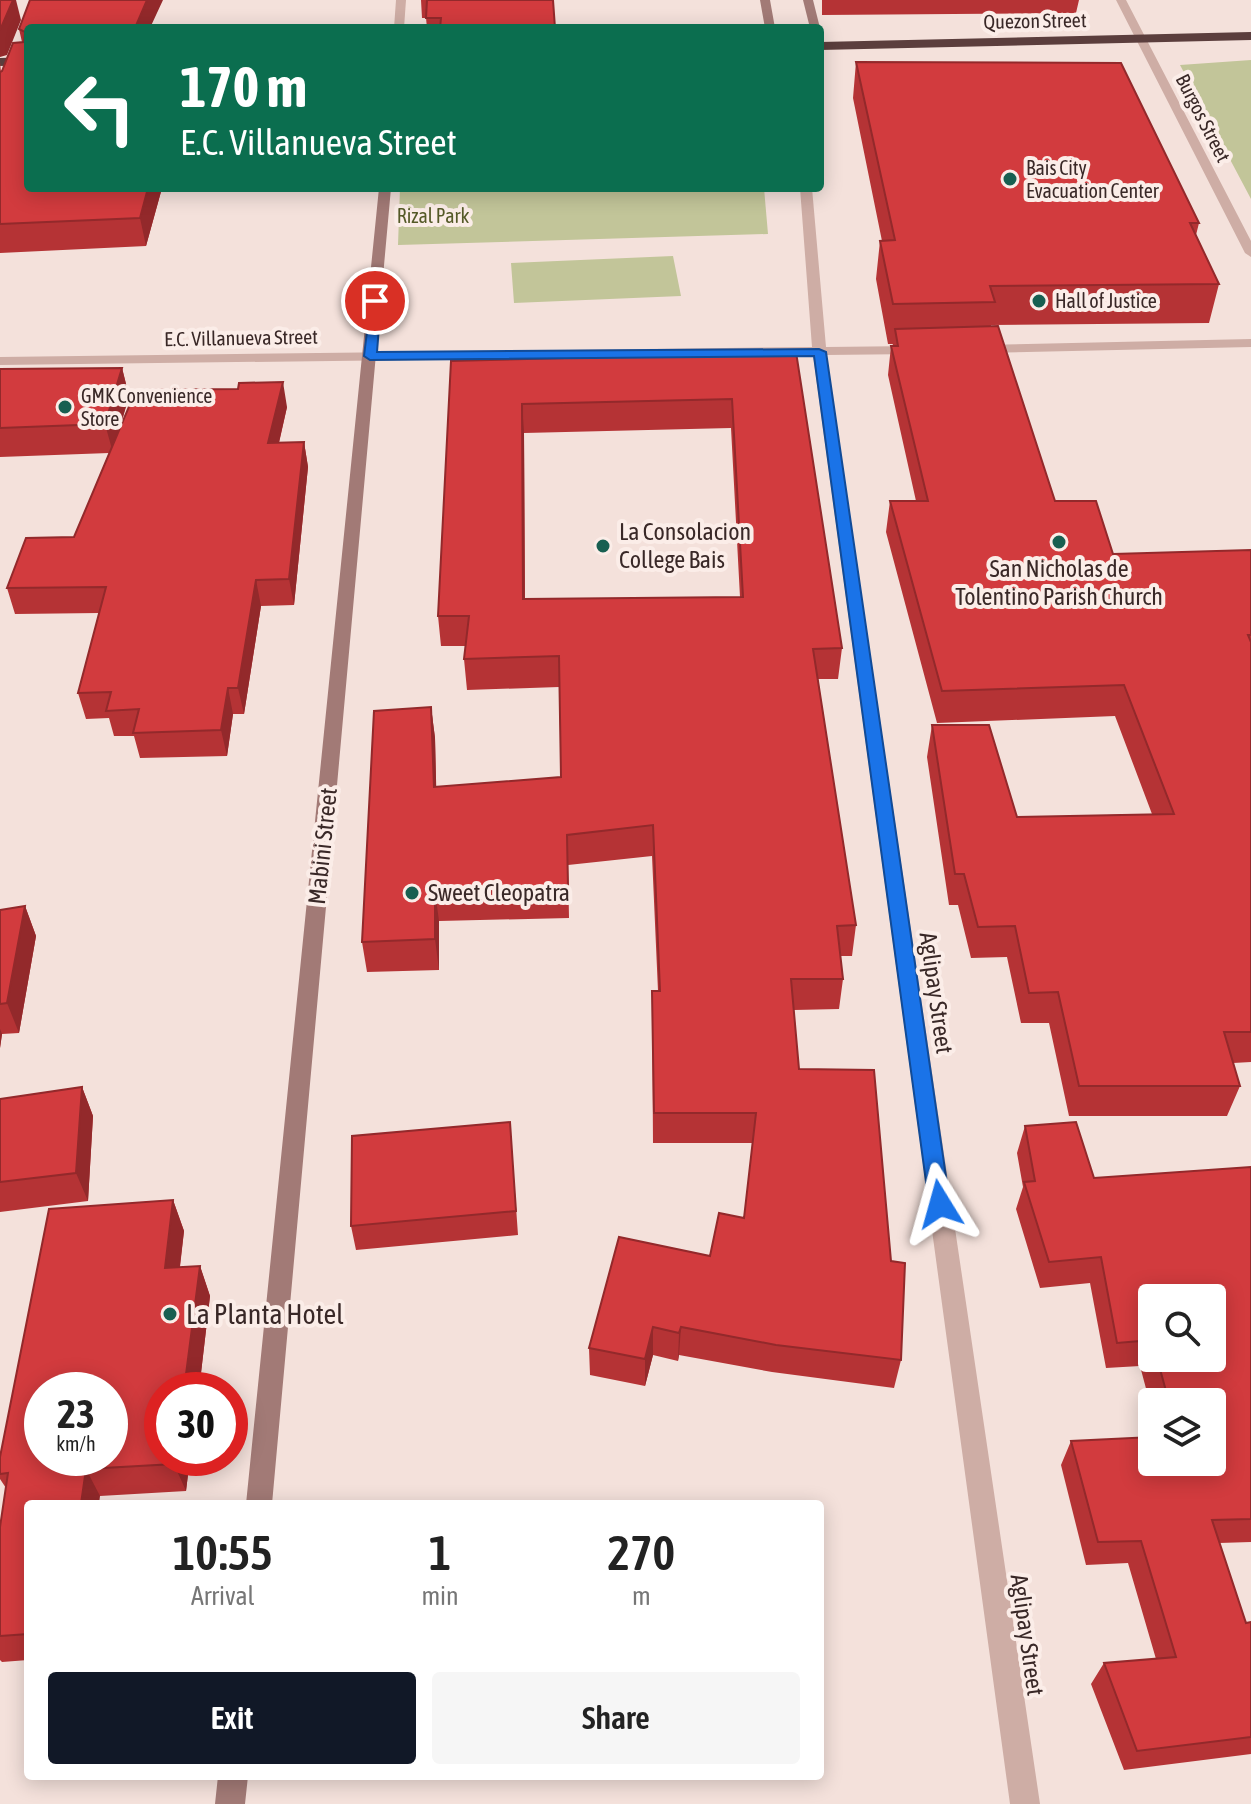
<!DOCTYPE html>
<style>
:root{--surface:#fff;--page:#f6f6f6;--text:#222;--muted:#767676;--accent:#111827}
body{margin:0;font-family:"Asap Condensed",sans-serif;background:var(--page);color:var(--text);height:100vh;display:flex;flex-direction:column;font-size:30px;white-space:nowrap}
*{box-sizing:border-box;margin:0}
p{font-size:26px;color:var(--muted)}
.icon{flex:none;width:44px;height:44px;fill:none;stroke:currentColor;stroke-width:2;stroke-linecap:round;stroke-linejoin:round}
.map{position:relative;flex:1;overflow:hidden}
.sheet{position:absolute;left:24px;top:1500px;width:800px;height:280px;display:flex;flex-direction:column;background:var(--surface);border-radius:8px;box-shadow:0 4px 20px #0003}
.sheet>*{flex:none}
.hud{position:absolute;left:24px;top:24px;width:800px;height:168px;border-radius:8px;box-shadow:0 4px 20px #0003;background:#0b6e4f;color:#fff;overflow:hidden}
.buttons{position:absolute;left:1138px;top:1284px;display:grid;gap:16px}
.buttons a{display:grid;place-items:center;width:88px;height:88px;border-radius:8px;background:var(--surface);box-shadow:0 4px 20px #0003;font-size:40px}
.speed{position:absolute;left:24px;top:1372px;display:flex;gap:16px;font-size:40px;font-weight:700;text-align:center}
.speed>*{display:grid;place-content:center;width:104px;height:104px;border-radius:50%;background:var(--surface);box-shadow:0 4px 20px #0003;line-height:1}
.speed small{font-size:20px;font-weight:400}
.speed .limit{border:12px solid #d22;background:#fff;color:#111}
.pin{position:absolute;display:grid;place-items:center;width:68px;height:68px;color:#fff;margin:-34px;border:4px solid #fff;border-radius:50%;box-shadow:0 2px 8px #0007}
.me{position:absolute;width:88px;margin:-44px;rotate:352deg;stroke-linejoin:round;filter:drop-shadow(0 0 6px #0008)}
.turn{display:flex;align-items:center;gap:28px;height:168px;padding:0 24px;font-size:36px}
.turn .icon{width:104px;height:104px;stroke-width:2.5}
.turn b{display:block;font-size:56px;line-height:68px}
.eta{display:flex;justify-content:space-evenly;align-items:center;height:136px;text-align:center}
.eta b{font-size:48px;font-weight:600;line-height:56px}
.cta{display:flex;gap:16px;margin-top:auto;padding:16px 24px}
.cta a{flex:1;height:92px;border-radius:8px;background:var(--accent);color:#fff;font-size:32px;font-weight:600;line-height:92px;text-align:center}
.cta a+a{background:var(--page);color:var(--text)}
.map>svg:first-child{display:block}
</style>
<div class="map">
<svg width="1251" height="1804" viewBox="0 0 1251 1804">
<rect width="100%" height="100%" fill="#f4e1db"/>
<path fill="#c2c599" d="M1251,60V199L1180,65Z
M400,188H764L768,234L398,245Z
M673,256L681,296L514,303L511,263Z"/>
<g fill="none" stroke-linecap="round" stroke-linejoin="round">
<path fill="#ceada5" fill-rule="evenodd" d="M396,0H406L404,28H394Z
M1116,0H1126L1251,241V257L1245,253Z
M800,188H812L826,347L916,346L923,350L916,354L826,355L1040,1804H1010L813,355L0,365V357L812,347Z
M1251,339V347L980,353L973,349L980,345Z"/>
<path fill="#a27a76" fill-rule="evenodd" d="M760,0H770L775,28H765Z
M803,0H813L820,28H810Z
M379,188H391L272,1504H246Z
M218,1776H248L245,1804H215Z"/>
<path fill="#5b3e3d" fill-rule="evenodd" d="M1251,32V40L820,50V42Z
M28,57V65L0,66V58Z"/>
</g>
<path fill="#b53335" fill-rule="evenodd" d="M30,0L28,188H162L146,246L0,253V62L1,72L22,42L19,29Z
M421,0H553L555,28H427L426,18H422Z
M822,0H1079L1076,13L822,15Z
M856,62L1199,223L1196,235L1219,284L1209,323L991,325V327L1055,501L1113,554L1251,550V1062L1233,1063L1240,1086L1227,1116H1069L1049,1023H1021L1007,957L971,958L958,905H949L927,757L932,725L1017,817L1152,814L1115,716L937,723L886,532L890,501H916L888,375L891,346H892L893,344H888L876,279L880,241H882L853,98Z
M796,352L842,648L838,679H818L856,925L852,956H840L843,979L839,1009L794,1010L799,1069L891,1261L901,1360L894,1388L772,1372L679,1355L678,1361L653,1355L645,1386L590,1375L589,1348L710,1256L744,1218L753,1143H653L652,991H658L652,856L568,865L569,918L439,921V970L367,972L362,942L431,707L435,738L436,787L561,777L559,687L467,690L464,659L466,646H441L438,616L451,361ZM731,428L740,597L525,599L524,433Z
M122,368L129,396L120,426L287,407L279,443L304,442L308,467L294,605L261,606L244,714H233L227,756L140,758L134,736H114L109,718L86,719L78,693L99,613L15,614L7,588L74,537L109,453L0,457V369Z
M25,906L36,936L19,1033L2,1034L0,1048V910Z
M82,1087L93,1116L88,1201L0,1212V1099Z
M510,1122L518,1235L356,1250L351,1226Z
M1025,1126L1094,1178L1251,1167V1542L1219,1543L1246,1623L1251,1622V1754L1124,1770L1091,1684L1104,1663L1156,1659L1128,1563L1086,1565L1061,1465L1071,1441L1152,1462L1212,1402H1152V1411L1140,1366L1106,1368L1090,1283L1040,1288L1016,1209L1023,1187L1017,1153ZM1152,1298L1212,1358H1152Z
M173,1200L184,1231L180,1267L200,1266L210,1296L199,1390H162V1458H190L186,1491L100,1496L28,1504V1660L2,1662L0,1660V1637L6,1488L0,1479V1457Z"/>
<path fill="#93292b" d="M13,0H16L21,20L7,55L0,57V30Z
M147,0H163L150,28H135Z
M148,188H162L146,246L140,218Z
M122,368L129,396L113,453L105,424Z
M283,382L287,407L273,468L268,443Z
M522,404L524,433L525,629L523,599Z
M304,442L308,467L294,605L289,579Z
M256,580L261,606L244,714L238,688Z
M228,688L233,714L227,756L221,730Z
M431,707L435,738L437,818L434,787Z
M435,891L439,921V970L435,939Z
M25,906L36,936L19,1033L7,1003Z
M0,1029L2,1034L0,1048Z
M82,1087L93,1116L88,1201L76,1173Z
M173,1200L184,1231L176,1298L165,1268Z
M200,1266L210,1296L199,1390H184Z
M653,1327V1355L645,1386V1359Z
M681,1327L679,1355L678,1361L679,1333Z
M175,1458H190L186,1491L174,1464Z
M86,1469L100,1496L99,1504H81Z"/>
<path fill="#d23b3e" stroke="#93292b" stroke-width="2" fill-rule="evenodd" d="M0,0H13L0,30Z
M30,0H147L135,28H28V188H148L140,218L0,224V72L2,71L13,43L24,42L25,32L19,29Z
M427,0H553L555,28H440L441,18H426Z
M856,62L1121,63L1199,223H1190L1219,284L990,286L995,302L893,304L880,241L895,240Z
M998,326L1055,501H1096L1113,554L1251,550V635H1248L1251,642V1032H1224L1240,1086H1079L1058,992L1029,993L1015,926L978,927L964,874H955L932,725H989L1017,817L1174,814L1124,685L942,691L890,501H928L891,346H898L895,329Z
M796,352L842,648L813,649L856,925L837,926L843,979H791L799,1069L874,1070L891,1261L905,1263L901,1360L776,1345L681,1327L679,1333L653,1327L645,1359L589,1348L619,1237L710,1256L719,1213L744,1218L756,1113H654L652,991H660L653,825L567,835L568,887L435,891V939L362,942L374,711L431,707L434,787L561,777L559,656L464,659L469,616H438L451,361ZM732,399L743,597L523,599L522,404Z
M122,368L105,424L0,428V369Z
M283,382L268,443L304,442L289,579L256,580L238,688H228L221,730L133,733L139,709L106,711L111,692L78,693L106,587L7,588L26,538L74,537L136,390L238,389L239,383Z
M25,906L7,1003L0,1004V910Z
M82,1087L76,1173L0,1182V1099Z
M510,1122L516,1211L351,1226L352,1136Z
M1076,1122L1094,1178L1251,1167V1519L1212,1520L1246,1623L1251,1622V1737L1137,1751L1104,1663L1176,1657L1141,1541L1098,1542L1071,1441L1152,1437V1462H1212V1402H1169L1157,1358H1212V1298H1152V1340L1117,1343L1101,1257L1049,1262L1024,1182L1035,1181L1025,1126Z
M173,1200L165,1268L200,1266L184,1390H162V1458H175L174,1464L86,1469L81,1504H28V1634L0,1636V1527L8,1473L0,1474V1457L49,1209ZM42,1390H110V1458H42Z"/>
<path fill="#1a73e8" stroke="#114b97" stroke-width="2" d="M371,299L381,301L377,352L819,349L826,352L950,1204L947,1211H932L929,1204L814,356L370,360L364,356Z"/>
<g fill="#185f51" stroke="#fbede8" stroke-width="3">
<circle cx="1010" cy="179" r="8"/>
<circle cx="1039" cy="301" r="8"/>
<circle cx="65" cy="407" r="8"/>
<circle cx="1059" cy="542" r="8"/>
<circle cx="603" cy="546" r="8"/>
<circle cx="412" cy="893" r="8"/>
<circle cx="170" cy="1314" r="8"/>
</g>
<g text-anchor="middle" stroke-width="8" stroke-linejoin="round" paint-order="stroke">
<g font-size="20" fill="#392827" stroke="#fbede8">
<text transform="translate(1035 21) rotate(-1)" y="7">Quezon Street</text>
<text transform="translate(1203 118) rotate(63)" y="7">Burgos Street</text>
<text transform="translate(241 338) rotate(-1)" y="7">E.C. Villanueva Street</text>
</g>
<g font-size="20" fill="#392827" stroke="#fbede8" text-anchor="start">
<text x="1026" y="175">Bais City<tspan x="1026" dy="23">Evacuation Center</tspan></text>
<text x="1055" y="308">Hall of Justice</text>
<text x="81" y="403">GMK Convenience<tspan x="81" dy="23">Store</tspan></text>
</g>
<g font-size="20" fill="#555a28" stroke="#fbede8">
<text x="433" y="223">Rizal Park</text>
</g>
<g font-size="24" fill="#392827" stroke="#fbede8" text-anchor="start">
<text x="619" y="540">La Consolacion<tspan x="619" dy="28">College Bais</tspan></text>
<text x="1059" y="577" text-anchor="middle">San Nicholas de<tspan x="1059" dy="28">Tolentino Parish Church</tspan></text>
<text x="428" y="901">Sweet Cleopatra</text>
</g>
<g font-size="24" fill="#392827" stroke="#fbede8">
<text transform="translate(323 846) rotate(-84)" y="8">Mabini Street</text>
<text transform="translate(936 993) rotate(82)" y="8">Aglipay Street</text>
<text transform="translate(1027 1635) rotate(82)" y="8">Aglipay Street</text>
</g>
<g font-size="28" fill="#392827" stroke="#fbede8" text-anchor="start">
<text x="186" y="1324">La Planta Hotel</text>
</g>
</g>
</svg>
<div class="buttons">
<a><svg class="icon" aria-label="search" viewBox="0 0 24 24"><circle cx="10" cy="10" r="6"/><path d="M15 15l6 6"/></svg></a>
<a><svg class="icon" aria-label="layers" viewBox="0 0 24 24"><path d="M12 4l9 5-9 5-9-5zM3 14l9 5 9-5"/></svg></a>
</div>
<div class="speed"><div>23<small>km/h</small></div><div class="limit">30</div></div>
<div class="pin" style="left:375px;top:301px;background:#d93025"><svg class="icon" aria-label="arrive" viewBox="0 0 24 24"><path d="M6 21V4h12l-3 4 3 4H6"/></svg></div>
<svg class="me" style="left:940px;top:1204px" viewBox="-20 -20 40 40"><path d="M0-17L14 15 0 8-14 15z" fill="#1a73e8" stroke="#fff" stroke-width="4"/></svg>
<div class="hud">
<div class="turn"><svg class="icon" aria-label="left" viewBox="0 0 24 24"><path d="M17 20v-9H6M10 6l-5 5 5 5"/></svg><div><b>170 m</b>E.C. Villanueva Street</div></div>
</div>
<section class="sheet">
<div class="eta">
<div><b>10:55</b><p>Arrival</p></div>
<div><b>1</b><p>min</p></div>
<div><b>270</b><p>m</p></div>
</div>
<div class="cta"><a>Exit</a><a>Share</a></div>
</section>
</div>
